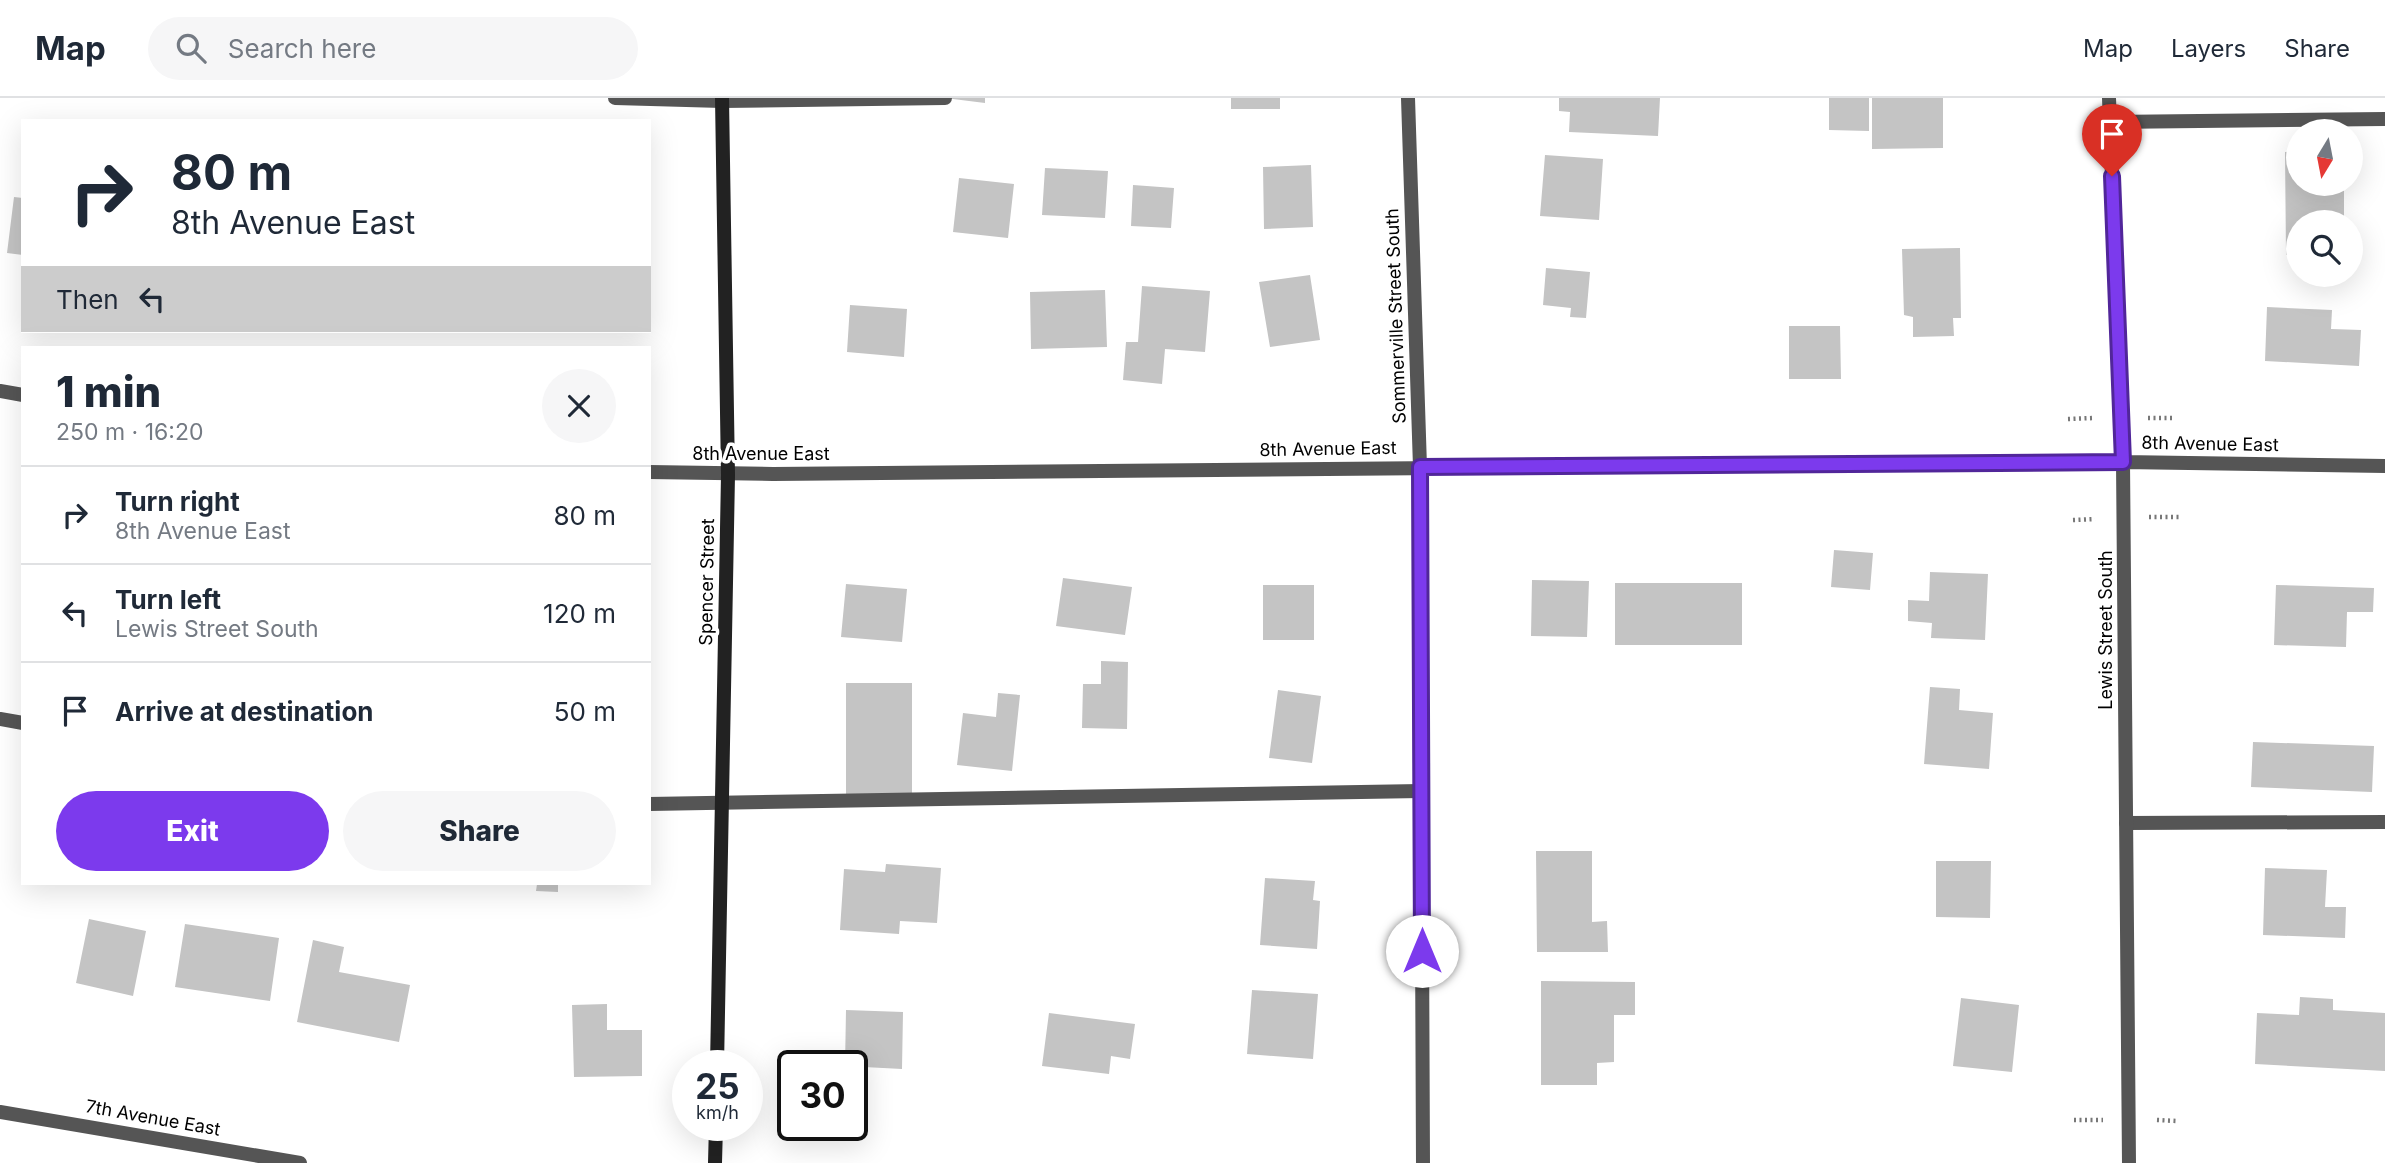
<!DOCTYPE html>
<meta charset="utf-8">
<style>
:root{--surface:#fff;--page:#f6f6f7;--text:#1f2937;--muted:#747a83;--line:#e0e1e3;--accent:#7c3aed}
body{margin:0;font-family:Inter,sans-serif;background:var(--page);color:var(--text);height:100vh;display:flex;flex-direction:column;font-size:26px;white-space:nowrap}
*{box-sizing:border-box;margin:0}
p{font-size:23px;color:var(--muted)}
.icon{flex:none;width:38px;height:38px;fill:none;stroke:currentColor;stroke-width:2;stroke-linecap:round;stroke-linejoin:round}
.map{position:relative;flex:1;overflow:hidden}
.side{position:absolute;left:21px;top:248px;width:630px;height:539px;display:flex;flex-direction:column;background:var(--surface);border-radius:0px;box-shadow:0 7px 28px #0002}
.side>*{flex:none}
.guide{position:absolute;left:21px;top:21px;width:630px;height:214px;border-radius:0px;box-shadow:0 7px 28px #0002;background:#fff;color:var(--text);overflow:hidden}
.needle{width:46px;rotate:190deg}
.buttons{position:absolute;left:2286px;top:21px;display:grid;gap:14px}
.buttons a{display:grid;place-items:center;width:77px;height:77px;border-radius:50%;background:var(--surface);box-shadow:0 7px 28px #0002;font-size:35px}
.speed{position:absolute;left:672px;top:952px;display:flex;gap:14px;font-size:35px;font-weight:700;text-align:center}
.speed>*{display:grid;place-content:center;width:91px;height:91px;border-radius:50%;background:var(--surface);box-shadow:0 7px 28px #0002;line-height:1}
.speed small{font-size:18px;font-weight:400}
.speed .limit{border:4px solid #111;border-radius:10px;background:#fff;color:#111}
.pin{position:absolute;display:grid;place-items:center;width:60px;height:60px;color:#fff;margin:-72px -30px;border-radius:50% 50% 50% 0;rotate:-45deg;box-shadow:0 0 7px #0007}
.pin .icon{rotate:45deg}
.me{position:absolute;width:77px;margin:-38px;rotate:0deg;stroke-linejoin:round;filter:drop-shadow(0 0 5px #0008)}
.turn{display:flex;align-items:center;gap:24px;height:147px;padding:0 35px;font-size:32px}
.turn .icon{width:91px;height:91px;stroke-width:2.5}
.turn b{display:block;font-size:49px;line-height:60px}
.then{display:flex;align-items:center;height:66px;padding:0 35px;background:#0003;gap:14px;font-size:26px}
.round{display:grid;place-items:center;flex:none;width:74px;height:74px;border-radius:37px;background:var(--page)}
.summary{display:flex;align-items:center;justify-content:space-between;height:119px;padding:0 35px}
h1{font-size:42px;font-weight:800;line-height:52px}
.button{display:flex;gap:14px;margin-top:auto;padding:14px 35px}
.button a{flex:1;height:80px;border-radius:42px;background:var(--accent);color:#fff;font-size:28px;font-weight:800;line-height:80px;text-align:center}
.button a+a{background:var(--page);color:var(--text)}
ul{padding:0;list-style:none}
li{display:flex;align-items:center;gap:21px;height:98px;padding:0 35px;border-top:2px solid var(--line)}
li div{flex:1}
li b{display:block;font-size:26px}
li em{font-style:normal}
header{display:flex;align-items:center;gap:42px;box-sizing:border-box;height:98px;padding:0 35px;background:var(--surface);border-bottom:2px solid var(--line)}
header strong{font-size:33px}
nav{display:flex;gap:38px;margin-inline-start:auto;font-size:24px}
.search{width:490px;height:63px;background:var(--page);display:flex;align-items:center;gap:18px;box-sizing:border-box;padding:0 24px;border-radius:38px;color:var(--muted);font-size:26px}
.map>svg:first-child{display:block}
</style>
<header>
<strong>Map</strong>
<div class="search"><svg class="icon" aria-label="search" viewBox="0 0 24 24"><circle cx="10" cy="10" r="6"/><path d="M15 15l6 6"/></svg>Search here</div>
<nav><a>Map</a><a>Layers</a><a>Share</a></nav>
</header>
<div class="map">
<svg width="2385" height="1065" viewBox="0 0 2385 1065">
<rect width="100%" height="100%" fill="#fff"/>
<path fill="#c4c4c4" d="M945,0H985V5Z
M1231,0H1280V11H1231Z
M1559,0H1660L1658,38L1569,34L1570,14L1559,13Z
M1829,0H1869V33L1829,32Z
M1872,0H1943V50L1872,51Z
M2298,53V86H2344V124H2298V157H2286L2285,54Z
M1545,57L1603,61L1599,122L1540,118Z
M1311,67L1313,129L1264,131L1263,69Z
M1045,70L1108,73L1105,120L1042,117Z
M959,80L1014,86L1008,140L953,134Z
M1133,87L1174,90L1171,130L1131,128Z
M14,99L23,100V157L7,155Z
M1960,150L1961,220H1953L1954,238L1913,239V219L1904,217L1902,151Z
M1546,170L1590,174L1586,220L1570,219L1571,210L1543,207Z
M1310,177L1320,242L1270,249L1259,184Z
M1142,188L1210,193L1205,254L1165,251L1162,286L1123,282L1126,244H1138Z
M1105,192L1107,249L1031,251L1030,194Z
M850,207L907,211L904,259L847,254Z
M2267,209L2332,212L2331,231L2361,232L2359,268L2265,263Z
M1789,228H1840L1841,281H1789Z
M1834,452L1873,455L1870,492L1831,489Z
M1930,474L1988,476L1985,542L1931,540L1932,525L1908,523V502L1929,503Z
M1063,480L1132,489L1125,537L1056,528Z
M1532,482L1589,483L1587,539L1531,538Z
M1615,485H1742V547H1615Z
M846,486L907,491L902,544L841,539Z
M1263,487H1314V542H1263Z
M2276,487L2374,490L2373,514H2347L2346,549L2274,547Z
M1101,563L1128,564L1127,631L1082,630L1083,586H1101Z
M846,585H912V704L846,703Z
M1930,589L1960,591L1959,612L1993,615L1989,671L1924,666Z
M1278,592L1321,598L1312,665L1269,660Z
M998,595L1020,597L1012,673L957,667L963,615L996,619Z
M2253,644L2374,648L2372,694L2251,689Z
M1536,753H1592V824L1607,823L1608,854H1537Z
M1936,763H1991L1990,820L1936,819Z
M886,766L941,770L937,825L900,823L899,836L840,832L844,771L885,774Z
M2265,770L2327,772L2325,809H2346L2345,840L2263,837Z
M1265,780L1315,783L1313,802L1320,803L1317,851L1260,847Z
M537,786H558V794L536,793Z
M89,821L146,833L133,898L76,885Z
M185,826L279,840L270,903L175,889Z
M313,842L344,849L339,874L410,887L399,944L297,924Z
M1541,883L1635,884V917H1614V964L1597,965V987H1541Z
M1252,892L1318,896L1313,961L1247,956Z
M2300,899L2333,901V912L2385,915V973L2255,966L2257,915L2299,917Z
M1961,900L2019,907L2012,974L1953,968Z
M607,906V932H642V978L574,979L572,907Z
M846,912L903,914L902,971L845,968Z
M1049,915L1135,926L1130,961L1111,958L1109,976L1042,968Z"/>
<g fill="none" stroke-linecap="round" stroke-linejoin="round">
<path stroke="#777" stroke-width="4.5" stroke-dasharray="2 3.5" stroke-linecap="butt" d="M2148,320H2172
M2068,321L2094,320
M2149,419H2180
M2073,422L2095,421
M2074,1022H2103
M2157,1022L2177,1023"/>
<path stroke="#555" stroke-width="14" d="M615,0L722,3L945,0
M2110,24L2385,21
M0,621L23,625
M649,706L1421,693
M2126,725L2385,724"/>
<path stroke="#555" stroke-width="14" d="M1408,0L1420,369L1423,1065
M2109,0L2123,364L2129,1065
M0,293L23,297
M649,374L773,376L2123,364L2385,368
M0,1014L300,1065"/>
<path stroke="#222" stroke-width="14" d="M717,968L728,377L722,0
M715,1065L716,1027"/>
</g>
<g fill="none" stroke-linecap="round" stroke-linejoin="round">
<defs>
<path id="route" d="M1422,853L1420,369L2123,364L2112,78"/>
</defs>
<use href="#route" stroke="#51269a" stroke-width="18"/>
<use href="#route" stroke="#7c3aed" stroke-width="12"/>
</g>
<g text-anchor="middle" stroke-width="7" stroke-linejoin="round" paint-order="stroke">
<g font-size="18" fill="#000" stroke="#fff">
<text transform="translate(1396 218) rotate(-92)" y="6">Sommerville Street South</text>
<text transform="translate(2210 346) rotate(1)" y="6">8th Avenue East</text>
<text transform="translate(1328 351) rotate(-1)" y="6">8th Avenue East</text>
<text x="761" y="362">8th Avenue East</text>
<text transform="translate(707 484) rotate(-89)" y="6">Spencer Street</text>
<text transform="translate(2106 532) rotate(-90)" y="6">Lewis Street South</text>
<text transform="translate(153 1020) rotate(10)" y="6">7th Avenue East</text>
</g>
</g>
</svg>
<div class="buttons">
<a><svg class="needle" viewBox="-14 -14 28 28"><path d="M0-13l5 13h-10z" fill="#e53935"/><path d="M0 13l5-13h-10z" fill="#747a83"/></svg></a>
<a><svg class="icon" aria-label="search" viewBox="0 0 24 24"><circle cx="10" cy="10" r="6"/><path d="M15 15l6 6"/></svg></a>
</div>
<div class="speed"><div>25<small>km/h</small></div><div class="limit">30</div></div>
<div class="pin" style="left:2112px;top:78px;background:#d93025"><svg class="icon" aria-label="arrive" viewBox="0 0 24 24"><path d="M6 21V4h12l-3 4 3 4H6"/></svg></div>
<svg class="me" style="left:1422px;top:853px" viewBox="-20 -20 40 40"><circle r="19" fill="#fff"/><path d="M0-13L10 11 0 6-10 11z" fill="#7c3aed"/></svg>
<div class="guide">
<div class="turn"><svg class="icon" aria-label="right" viewBox="0 0 24 24"><path d="M7 20v-9h11M14 6l5 5-5 5"/></svg><div><b>80 m</b>8th Avenue East</div></div>
<div class="then">Then<svg class="icon" aria-label="left" viewBox="0 0 24 24"><path d="M17 20v-9H6M10 6l-5 5 5 5"/></svg></div>
</div>
<section class="side">
<div class="summary"><div><h1>1 min</h1><p>250 m · 16:20</p></div><a class="round"><svg class="icon" aria-label="close" viewBox="0 0 24 24"><path d="M6 6l12 12M18 6L6 18"/></svg></a></div>
<ul>
<li><svg class="icon" aria-label="right" viewBox="0 0 24 24"><path d="M7 20v-9h11M14 6l5 5-5 5"/></svg><div><b>Turn right</b><p>8th Avenue East</p></div><em>80 m</em></li>
<li><svg class="icon" aria-label="left" viewBox="0 0 24 24"><path d="M17 20v-9H6M10 6l-5 5 5 5"/></svg><div><b>Turn left</b><p>Lewis Street South</p></div><em>120 m</em></li>
<li><svg class="icon" aria-label="arrive" viewBox="0 0 24 24"><path d="M6 21V4h12l-3 4 3 4H6"/></svg><div><b>Arrive at destination</b></div><em>50 m</em></li>
</ul>
<div class="button"><a>Exit</a><a>Share</a></div>
</section>
</div>
